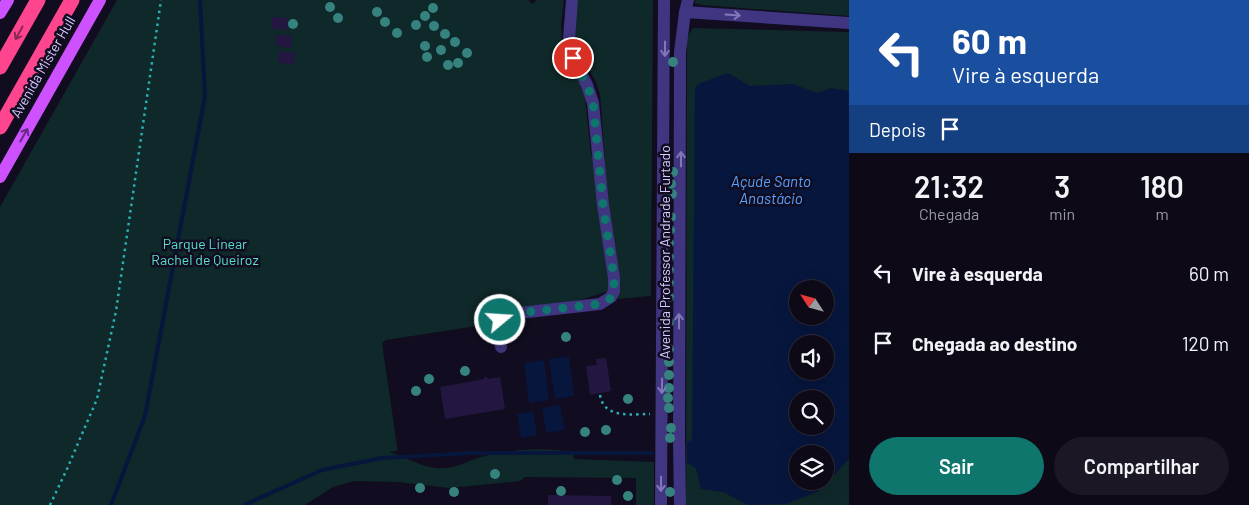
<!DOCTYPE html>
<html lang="pt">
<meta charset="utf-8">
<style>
:root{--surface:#0d0917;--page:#1b1724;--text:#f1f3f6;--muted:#9a9aa1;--line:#2d2a36;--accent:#0f766e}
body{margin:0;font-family:Barlow,sans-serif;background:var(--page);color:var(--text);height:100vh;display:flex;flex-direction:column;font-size:19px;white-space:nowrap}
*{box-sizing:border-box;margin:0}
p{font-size:16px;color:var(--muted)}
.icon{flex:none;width:28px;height:28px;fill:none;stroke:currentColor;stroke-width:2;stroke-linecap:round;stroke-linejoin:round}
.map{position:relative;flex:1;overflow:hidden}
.sheet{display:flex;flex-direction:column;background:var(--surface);width:400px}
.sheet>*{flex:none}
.banner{background:#1a4fa0;color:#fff;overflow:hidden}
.needle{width:32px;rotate:306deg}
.controls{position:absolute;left:789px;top:280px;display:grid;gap:10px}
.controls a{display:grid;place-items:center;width:45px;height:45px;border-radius:50%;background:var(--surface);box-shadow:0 5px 20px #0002,0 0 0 1px var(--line);font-size:25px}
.pin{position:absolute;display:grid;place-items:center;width:42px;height:42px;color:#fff;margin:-21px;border:2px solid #fff;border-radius:50%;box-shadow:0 1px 5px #0007}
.me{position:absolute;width:55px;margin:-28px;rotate:72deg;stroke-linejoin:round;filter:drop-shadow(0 0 4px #0008)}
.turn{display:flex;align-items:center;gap:18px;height:105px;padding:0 20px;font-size:22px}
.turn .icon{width:65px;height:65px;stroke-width:2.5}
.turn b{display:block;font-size:35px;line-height:42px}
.then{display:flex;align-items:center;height:48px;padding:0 20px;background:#0003;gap:10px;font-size:19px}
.eta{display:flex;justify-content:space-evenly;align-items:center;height:85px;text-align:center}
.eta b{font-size:30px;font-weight:600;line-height:35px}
.action{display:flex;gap:10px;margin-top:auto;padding:10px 20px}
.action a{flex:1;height:58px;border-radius:30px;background:var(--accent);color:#fff;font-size:20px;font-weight:600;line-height:58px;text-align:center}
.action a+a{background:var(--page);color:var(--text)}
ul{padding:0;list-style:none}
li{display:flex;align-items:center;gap:15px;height:70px;padding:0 20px}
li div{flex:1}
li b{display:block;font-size:19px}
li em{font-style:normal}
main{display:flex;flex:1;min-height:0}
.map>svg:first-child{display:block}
</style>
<main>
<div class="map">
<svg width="849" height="505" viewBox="0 0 849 505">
<rect width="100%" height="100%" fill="#110c1f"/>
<path fill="#0f2829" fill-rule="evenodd" d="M117,0H528L532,4L537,0H564L561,25L562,42L565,54L584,89L591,155L605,162L600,94L595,80L579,53L572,27L578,0H653L651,296L617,299L615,289L558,307L490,319V324L386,340L382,343L397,446V451L389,452C408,457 424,470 444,468C457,468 469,460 481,457C511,449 542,447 573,452L574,459L654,462V505H636V478L525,477L520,481L449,488L398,482L354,481L333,487L305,505H0V207Z
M695,0H849V16L702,5L695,3Z
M693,28L849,32V505H687L686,504L687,37ZM798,289H825V316H798ZM798,344H825V371H798ZM798,399H825V426H798ZM798,454H825V481H798Z"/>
<path fill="#07163d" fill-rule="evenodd" d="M728,73L750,86L793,84L817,93L831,88L849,91V459L819,491L786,504L748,505L723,492L701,489L696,468L687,463V442L692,440L695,88L698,84ZM798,289H825V316H798ZM798,344H825V371H798ZM798,399H825V426H798ZM798,454H825V481H798Z
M569,356L574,396L555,399L549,359Z
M544,360L549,400L529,403L524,363Z
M560,405L565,430L546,433L542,408Z
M533,411L537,435L521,438L517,414Z"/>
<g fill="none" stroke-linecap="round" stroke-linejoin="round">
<path stroke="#07163d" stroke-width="4" d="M111,505L145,416L205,96L200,0
M244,505L322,470L382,458L470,453H652"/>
</g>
<path fill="#231741" d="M272,17L288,18L287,30L271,28Z
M276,35L292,36L291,48L276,46Z
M279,51L295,53L294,64L278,63Z
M606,358L611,391L590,395L586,366L597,365L596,359Z
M484,377H487L488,379L500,377L505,409L445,419L440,387L484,379Z
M548,495L611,496V505H548Z"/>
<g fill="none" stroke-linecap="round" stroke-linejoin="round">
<path stroke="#29afb4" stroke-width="2.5" stroke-dasharray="2.5 4" stroke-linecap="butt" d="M600,395C604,419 631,414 650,414
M50,505L67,469L97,399L116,311L161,0"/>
<path stroke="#3f3580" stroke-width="12" d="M685,12L849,23
M501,347C498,333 494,321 510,314L600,304L611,297L614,291V278L603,205L593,103L587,85L573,58L569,39L572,0
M661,505L664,0
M680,505L679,440L680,52L685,12L688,0"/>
<path stroke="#ce51ff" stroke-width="12" d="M0,13L8,0
M0,177L100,0"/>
<path stroke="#ff458d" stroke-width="15" d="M0,67L38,0
M0,127L72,0"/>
</g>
<g fill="#35827e">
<circle cx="330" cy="7" r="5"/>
<circle cx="433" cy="8" r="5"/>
<circle cx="377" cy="12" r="5"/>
<circle cx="425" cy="16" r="5"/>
<circle cx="338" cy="18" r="5"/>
<circle cx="385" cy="22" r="5"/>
<circle cx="293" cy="24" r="5"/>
<circle cx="416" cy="25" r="5"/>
<circle cx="434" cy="26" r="5"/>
<circle cx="397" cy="33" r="5"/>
<circle cx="445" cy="34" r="5"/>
<circle cx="455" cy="42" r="5"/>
<circle cx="425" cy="46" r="5"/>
<circle cx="441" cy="50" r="5"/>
<circle cx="467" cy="53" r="5"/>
<circle cx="427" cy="57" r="5"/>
<circle cx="673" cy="62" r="5"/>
<circle cx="458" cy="63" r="5"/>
<circle cx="448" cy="65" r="5"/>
<circle cx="673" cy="172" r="5"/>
<circle cx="671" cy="184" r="5"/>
<circle cx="672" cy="194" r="5"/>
<circle cx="671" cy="217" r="5"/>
<circle cx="670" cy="230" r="5"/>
<circle cx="669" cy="243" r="5"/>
<circle cx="669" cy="257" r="5"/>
<circle cx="669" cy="270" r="5"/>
<circle cx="669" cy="283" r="5"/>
<circle cx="669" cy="297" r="5"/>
<circle cx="669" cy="322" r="5"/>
<circle cx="566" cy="337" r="5"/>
<circle cx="669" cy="349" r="5"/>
<circle cx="669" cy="362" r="5"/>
<circle cx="465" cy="371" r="5"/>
<circle cx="669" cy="375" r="5"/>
<circle cx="429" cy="379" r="5"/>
<circle cx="669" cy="388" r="5"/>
<circle cx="416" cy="391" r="5"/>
<circle cx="668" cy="398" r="5"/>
<circle cx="628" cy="399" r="5"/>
<circle cx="669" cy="408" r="5"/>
<circle cx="671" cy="428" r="5"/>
<circle cx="606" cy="430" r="5"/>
<circle cx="585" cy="432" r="5"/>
<circle cx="670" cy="438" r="5"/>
<circle cx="495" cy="474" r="5"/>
<circle cx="617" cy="480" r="5"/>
<circle cx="420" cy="488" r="5"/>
<circle cx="561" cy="491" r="5"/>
<circle cx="454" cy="492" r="5"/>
<circle cx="670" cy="492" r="5"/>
<circle cx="628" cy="496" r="5"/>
</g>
<defs><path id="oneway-shaft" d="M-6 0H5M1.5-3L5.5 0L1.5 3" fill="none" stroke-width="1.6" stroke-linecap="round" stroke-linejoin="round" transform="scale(1.25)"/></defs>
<g stroke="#8278b9">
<use href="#oneway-shaft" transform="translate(733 15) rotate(4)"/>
<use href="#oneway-shaft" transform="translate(665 49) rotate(90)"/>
<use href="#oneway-shaft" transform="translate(681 159) rotate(-90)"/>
<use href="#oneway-shaft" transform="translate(679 321) rotate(-90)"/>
<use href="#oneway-shaft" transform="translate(662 386) rotate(91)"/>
<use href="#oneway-shaft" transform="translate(661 484) rotate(91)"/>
</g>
<use stroke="#882856" href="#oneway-shaft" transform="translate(19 33) rotate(119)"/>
<use stroke="#662b84" href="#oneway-shaft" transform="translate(24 135) rotate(-60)"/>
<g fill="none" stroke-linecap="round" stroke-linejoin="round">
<path stroke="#0f766e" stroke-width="9" stroke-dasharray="0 16.2" d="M500,320L510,314L600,304L611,298L614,291V278L603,205L593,102L587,85L573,58"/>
</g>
<g text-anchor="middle" stroke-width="5" stroke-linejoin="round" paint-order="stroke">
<g font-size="14" fill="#d5caff" stroke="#110c1f">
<text transform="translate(43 67) rotate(-60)" y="5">Avenida Mister Hull</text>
<text transform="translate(665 252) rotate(-90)" y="5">Avenida Professor Andrade Furtado</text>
</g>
<g font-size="14" fill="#53e2cc" stroke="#110c1f">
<text x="205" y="249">Parque Linear<tspan x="205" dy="16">Rachel de Queiroz</tspan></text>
</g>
<g font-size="15" font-style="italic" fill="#58a2ff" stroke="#110c1f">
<text x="771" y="187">Açude Santo<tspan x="771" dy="17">Anastácio</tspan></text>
</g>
</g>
</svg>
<div class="controls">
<a><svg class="needle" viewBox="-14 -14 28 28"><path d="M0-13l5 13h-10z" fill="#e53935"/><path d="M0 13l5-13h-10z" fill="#9a9aa1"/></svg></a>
<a><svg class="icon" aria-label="sound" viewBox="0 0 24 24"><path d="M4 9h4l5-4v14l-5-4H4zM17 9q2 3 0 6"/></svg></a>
<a><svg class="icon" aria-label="search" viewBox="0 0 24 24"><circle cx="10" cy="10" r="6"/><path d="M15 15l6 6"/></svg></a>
<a><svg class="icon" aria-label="layers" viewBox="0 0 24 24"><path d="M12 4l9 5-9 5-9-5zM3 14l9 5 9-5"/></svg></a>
</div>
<div class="pin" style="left:573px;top:58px;background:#d93025"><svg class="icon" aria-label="arrive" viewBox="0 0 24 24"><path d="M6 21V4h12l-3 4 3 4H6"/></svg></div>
<svg class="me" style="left:500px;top:320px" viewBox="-20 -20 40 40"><circle r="17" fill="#0f766e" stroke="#fff" stroke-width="3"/><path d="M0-11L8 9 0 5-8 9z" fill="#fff"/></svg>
</div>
<section class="sheet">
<div class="banner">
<div class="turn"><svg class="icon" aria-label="left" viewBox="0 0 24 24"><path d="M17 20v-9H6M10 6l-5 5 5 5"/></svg><div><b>60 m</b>Vire à esquerda</div></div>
<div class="then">Depois<svg class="icon" aria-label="arrive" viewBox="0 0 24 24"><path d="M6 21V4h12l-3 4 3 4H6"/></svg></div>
</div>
<div class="eta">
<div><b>21:32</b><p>Chegada</p></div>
<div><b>3</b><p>min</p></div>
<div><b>180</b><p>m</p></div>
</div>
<ul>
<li><svg class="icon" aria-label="left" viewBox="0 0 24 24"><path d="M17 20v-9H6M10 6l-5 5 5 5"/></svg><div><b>Vire à esquerda</b></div><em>60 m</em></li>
<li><svg class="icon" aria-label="arrive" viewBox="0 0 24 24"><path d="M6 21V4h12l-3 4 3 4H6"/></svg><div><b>Chegada ao destino</b></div><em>120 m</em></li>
</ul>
<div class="action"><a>Sair</a><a>Compartilhar</a></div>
</section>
</main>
